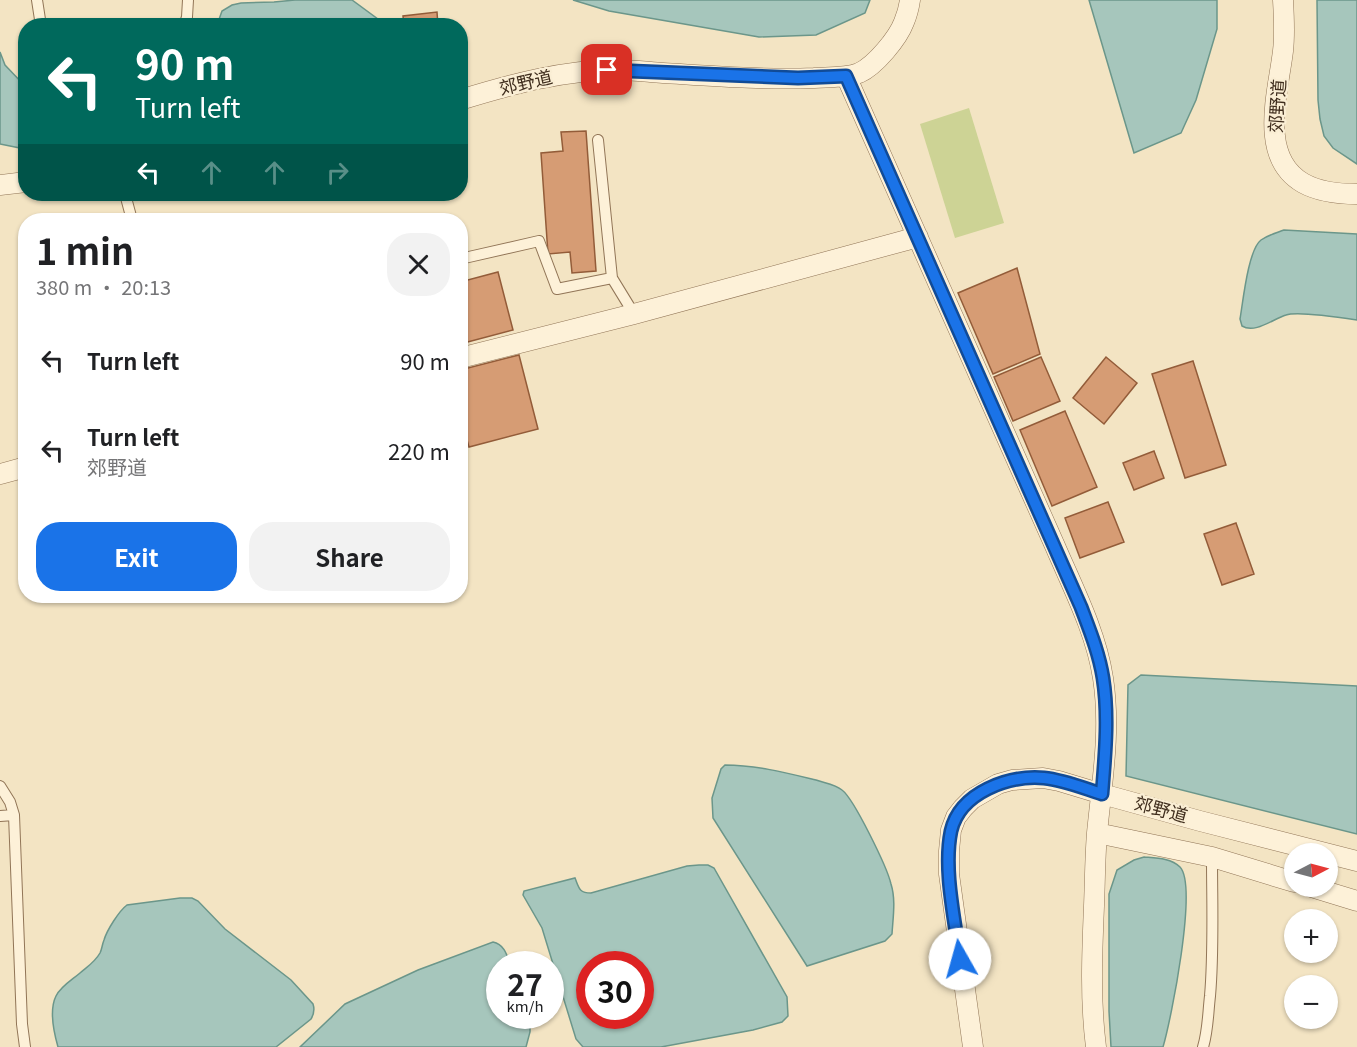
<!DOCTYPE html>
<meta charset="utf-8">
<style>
:root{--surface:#fff;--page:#f2f2f2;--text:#202124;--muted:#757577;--accent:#1a73e8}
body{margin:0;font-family:Georgia,"Noto Sans SC",serif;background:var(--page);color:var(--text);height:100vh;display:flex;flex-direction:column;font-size:22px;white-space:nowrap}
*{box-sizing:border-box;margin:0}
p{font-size:20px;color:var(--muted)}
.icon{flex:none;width:33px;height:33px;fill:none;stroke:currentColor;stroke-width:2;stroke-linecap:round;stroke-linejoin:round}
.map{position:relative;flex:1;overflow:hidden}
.panel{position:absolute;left:18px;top:213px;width:450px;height:390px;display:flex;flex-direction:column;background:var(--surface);border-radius:24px;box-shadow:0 2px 4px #0004}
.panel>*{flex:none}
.top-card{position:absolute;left:18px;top:18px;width:450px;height:183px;border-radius:24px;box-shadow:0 2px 4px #0004;background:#00695c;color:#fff;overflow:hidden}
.needle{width:39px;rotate:84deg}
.controls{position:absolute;left:1284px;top:843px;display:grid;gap:12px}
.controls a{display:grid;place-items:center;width:54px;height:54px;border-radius:50%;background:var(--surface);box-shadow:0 2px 4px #0004;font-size:30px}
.speed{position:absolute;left:486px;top:951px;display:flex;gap:12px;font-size:30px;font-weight:700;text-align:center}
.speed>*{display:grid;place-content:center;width:78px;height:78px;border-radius:50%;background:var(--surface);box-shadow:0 2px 4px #0004;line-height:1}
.speed small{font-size:15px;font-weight:400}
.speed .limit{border:9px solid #d22;background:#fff;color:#111}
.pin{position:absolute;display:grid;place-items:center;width:51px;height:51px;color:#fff;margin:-26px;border-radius:12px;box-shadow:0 3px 9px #0006}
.me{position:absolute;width:66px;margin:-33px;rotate:353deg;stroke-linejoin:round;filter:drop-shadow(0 0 4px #0008)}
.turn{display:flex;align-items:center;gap:21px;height:126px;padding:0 18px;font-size:27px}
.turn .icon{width:78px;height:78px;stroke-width:2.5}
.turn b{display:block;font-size:42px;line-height:51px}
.lanes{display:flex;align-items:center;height:57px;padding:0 18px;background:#0003;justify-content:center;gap:30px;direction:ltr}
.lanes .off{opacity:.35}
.round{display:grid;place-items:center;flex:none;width:63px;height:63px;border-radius:24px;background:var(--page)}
.overview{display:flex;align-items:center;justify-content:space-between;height:102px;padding:0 18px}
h1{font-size:36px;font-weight:700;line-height:45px}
.action{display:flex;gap:12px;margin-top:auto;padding:12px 18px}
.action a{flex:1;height:69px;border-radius:24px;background:var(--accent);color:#fff;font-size:24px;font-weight:700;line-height:69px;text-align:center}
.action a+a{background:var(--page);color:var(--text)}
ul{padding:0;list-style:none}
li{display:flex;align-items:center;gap:18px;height:90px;padding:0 18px}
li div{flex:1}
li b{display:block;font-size:22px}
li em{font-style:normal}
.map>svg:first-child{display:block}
</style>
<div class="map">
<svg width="1357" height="1047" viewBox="0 0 1357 1047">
<rect width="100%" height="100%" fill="#f3e4c3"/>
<path fill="#cdd395" d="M969,108L1004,223L955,238L920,124Z"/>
<path fill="#a6c6bc" stroke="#6b968a" stroke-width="1.5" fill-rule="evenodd" d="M295,0H352L386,25H217L222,11L232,5L241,3L274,2Z
M573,0H870L865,13L816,35L759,37L609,11Z
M1089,0H1217V29L1196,100L1181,133L1134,153Z
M1317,0H1357V164L1333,148L1324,136L1320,119L1318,100Z
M0,52L5,65L25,86V149L0,144Z
M1284,230L1357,234V320C1344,318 1296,311 1286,315C1273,319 1255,334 1242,326L1240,319C1243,302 1248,250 1261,240C1268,235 1276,233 1284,230Z
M1141,675L1357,686V834L1126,776L1128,685Z
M725,765C756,765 787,773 816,780C824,783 835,784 842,790C854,799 887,867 891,884C896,900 893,917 892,934L885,941L807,966L713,818L712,798L721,769Z
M1144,857C1156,858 1171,858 1180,867C1198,886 1171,1020 1163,1047H1111L1109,1011V894L1117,870L1134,860Z
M699,865H708L714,868L787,997L788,1016L782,1022L753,1030L661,1047H583L576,1039L542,928L523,895L524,891L575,878C579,888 579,893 591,893L687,866ZM590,964H640V1016H590Z
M180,898H192L198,901L225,929L291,980L313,1004C315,1010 314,1014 311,1019L276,1047H58C54,1033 49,1010 56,996C61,986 72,980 80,973C87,967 95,962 100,953C102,949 102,945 104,940C107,930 119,911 127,905Z
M493,942C504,944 507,955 510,964H500V1016H530V1032L526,1047H300L345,1004L418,970Z"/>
<path fill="#d69c74" stroke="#935c39" stroke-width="1.5" d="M437,12L438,26H404L403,16Z
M586,131L596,271L572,273L570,252L548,254L541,153L563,151L561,132Z
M1017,268L1040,354L993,374L958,293Z
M498,272L513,330L460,344V282Z
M519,355L538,429L469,447L460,415V370Z
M1041,357L1060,401L1013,421L994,377Z
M1106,357L1137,383L1104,424L1073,398Z
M1193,361L1226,465L1185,478L1152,374Z
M1065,411L1097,487L1052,506L1020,430Z
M1154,451L1164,478L1134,490L1123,463Z
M1108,502L1124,542L1080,558L1065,518Z
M1236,523L1254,574L1222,585L1204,534Z"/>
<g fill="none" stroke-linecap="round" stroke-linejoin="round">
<defs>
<path id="service" d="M37,0L41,26
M184,26L187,17L188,0
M598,140L612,278L634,314
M125,194L132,220
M460,259L539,241L557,289L612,278
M0,786L10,802L14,815L22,1024L25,1047
M0,816L14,815
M1203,1047C1208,1031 1208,1013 1210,996C1214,950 1212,904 1212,857"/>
<path id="minor" d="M1283,0C1284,17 1285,34 1283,51C1278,93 1258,157 1303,183C1319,192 1339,194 1357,194
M846,76L1055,546C1073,588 1096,632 1103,678C1111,730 1102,782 1097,833C1095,857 1095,882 1094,906C1092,953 1090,1000 1096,1047
M460,100C512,84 563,70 617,70C633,70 648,72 663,73C713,76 764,80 814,78C829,77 846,78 859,73C875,66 898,38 904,22C907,15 909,7 910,0
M0,185L26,182
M460,358L634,314L918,237
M0,474L26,467
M1097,833L1212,857L1294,882
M1308,886L1357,901
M973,1047L949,874V851L951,830L956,817L963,808L972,799L998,784L1012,780L1043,778L1059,781L1102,794L1200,821L1357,861"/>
</defs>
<use href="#service" stroke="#917557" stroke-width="12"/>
<use href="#minor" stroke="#917557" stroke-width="21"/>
<use href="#service" stroke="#fdf1d8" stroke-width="10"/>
<use href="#minor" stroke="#fdf1d8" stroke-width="20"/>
</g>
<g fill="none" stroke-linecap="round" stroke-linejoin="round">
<defs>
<path id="route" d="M607,70L798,78L846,76L1081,607C1090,631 1099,653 1103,678C1109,716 1105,756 1102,794C1083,788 1064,780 1044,778C1009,775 960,792 951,831C943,870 955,920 960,959"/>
</defs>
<use href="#route" stroke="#114b97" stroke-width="15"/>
<use href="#route" stroke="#1a73e8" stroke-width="10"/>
</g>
<g text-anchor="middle" stroke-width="4.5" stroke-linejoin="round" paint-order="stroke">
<g font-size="18" fill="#3f2d1d" stroke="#faeed4">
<text transform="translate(526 83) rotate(-13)" y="6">郊野道</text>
<text transform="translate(1278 106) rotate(-86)" y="6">郊野道</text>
<text transform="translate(1161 810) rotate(15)" y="6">郊野道</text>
</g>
</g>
</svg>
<div class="controls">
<a><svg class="needle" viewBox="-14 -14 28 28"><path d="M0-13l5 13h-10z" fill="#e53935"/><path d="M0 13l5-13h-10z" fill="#757577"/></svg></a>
<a>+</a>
<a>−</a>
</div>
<div class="speed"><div>27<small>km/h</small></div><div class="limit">30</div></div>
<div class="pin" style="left:607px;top:70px;background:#d93025"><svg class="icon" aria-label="arrive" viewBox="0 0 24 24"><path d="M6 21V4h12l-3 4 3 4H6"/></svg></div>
<svg class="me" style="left:960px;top:959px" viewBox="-20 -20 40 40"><circle r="19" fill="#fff"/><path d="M0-13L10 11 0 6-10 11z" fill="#1a73e8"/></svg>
<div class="top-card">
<div class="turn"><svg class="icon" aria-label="left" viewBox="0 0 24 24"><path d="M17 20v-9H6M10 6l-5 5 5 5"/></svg><div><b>90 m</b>Turn left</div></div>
<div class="lanes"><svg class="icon" aria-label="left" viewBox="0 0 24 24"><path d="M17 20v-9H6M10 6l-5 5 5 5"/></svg><svg class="icon off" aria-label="ahead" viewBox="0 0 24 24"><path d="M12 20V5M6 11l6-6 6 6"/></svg><svg class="icon off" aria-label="ahead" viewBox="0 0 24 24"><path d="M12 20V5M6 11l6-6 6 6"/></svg><svg class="icon off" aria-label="right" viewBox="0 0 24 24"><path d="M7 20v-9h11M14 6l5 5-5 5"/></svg></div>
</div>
<section class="panel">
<div class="overview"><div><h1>1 min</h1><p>380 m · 20:13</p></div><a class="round"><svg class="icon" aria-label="close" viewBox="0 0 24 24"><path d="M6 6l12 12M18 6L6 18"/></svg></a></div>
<ul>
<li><svg class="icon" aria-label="left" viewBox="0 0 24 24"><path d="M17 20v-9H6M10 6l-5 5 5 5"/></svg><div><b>Turn left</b></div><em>90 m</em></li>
<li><svg class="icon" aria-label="left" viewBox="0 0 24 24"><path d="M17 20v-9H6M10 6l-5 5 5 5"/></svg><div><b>Turn left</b><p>郊野道</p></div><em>220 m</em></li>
</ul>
<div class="action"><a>Exit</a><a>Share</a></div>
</section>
</div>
